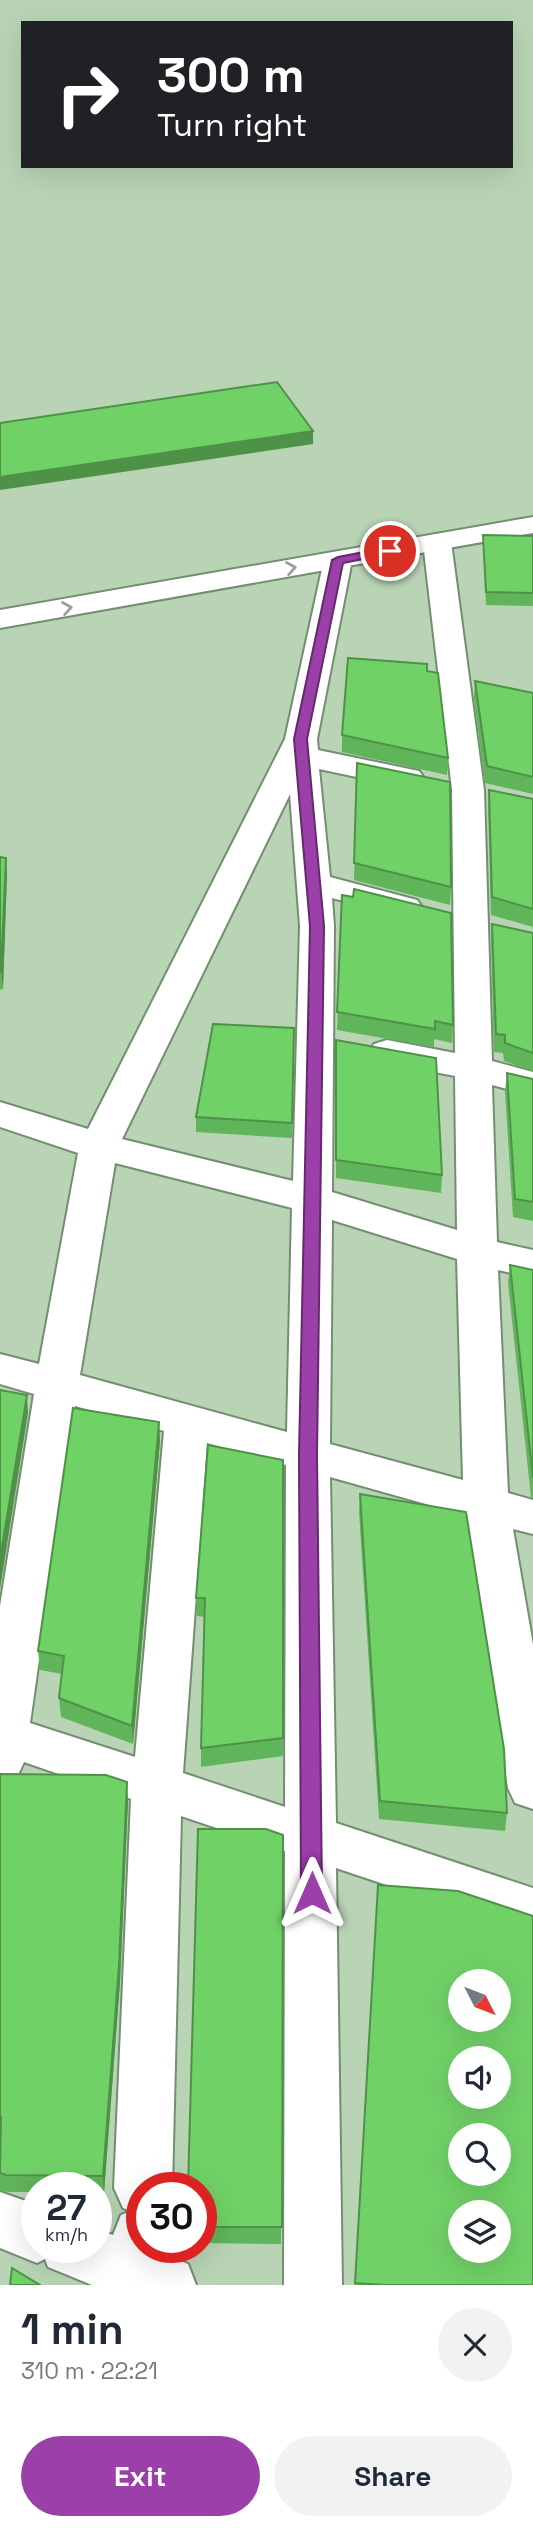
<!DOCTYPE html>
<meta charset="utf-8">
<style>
:root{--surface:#fff;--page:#f2f2f3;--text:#1f2937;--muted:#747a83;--accent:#9b3fa9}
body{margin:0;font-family:"Space Grotesk",sans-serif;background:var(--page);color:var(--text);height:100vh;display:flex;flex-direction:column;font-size:26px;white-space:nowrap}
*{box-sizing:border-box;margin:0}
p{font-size:23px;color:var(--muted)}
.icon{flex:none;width:38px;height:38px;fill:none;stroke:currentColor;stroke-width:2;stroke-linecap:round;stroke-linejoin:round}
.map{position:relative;height:2285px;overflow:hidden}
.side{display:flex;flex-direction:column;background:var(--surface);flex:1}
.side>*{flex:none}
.banner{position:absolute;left:21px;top:21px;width:492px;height:147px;border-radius:0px;box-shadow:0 7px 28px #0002;background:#202124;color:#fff;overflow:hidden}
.needle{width:46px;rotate:132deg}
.buttons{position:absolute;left:448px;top:1969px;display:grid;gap:14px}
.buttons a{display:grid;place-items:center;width:63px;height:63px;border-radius:50%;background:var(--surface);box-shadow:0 7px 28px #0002;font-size:35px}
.speed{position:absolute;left:21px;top:2172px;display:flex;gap:14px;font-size:35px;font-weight:700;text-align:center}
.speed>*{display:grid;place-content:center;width:91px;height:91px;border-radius:50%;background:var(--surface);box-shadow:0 7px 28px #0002;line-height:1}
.speed small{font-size:18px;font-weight:400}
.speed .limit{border:10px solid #d22;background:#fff;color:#111}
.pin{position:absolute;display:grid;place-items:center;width:60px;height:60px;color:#fff;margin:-30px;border:4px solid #fff;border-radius:50%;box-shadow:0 2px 7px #0007}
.me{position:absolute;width:77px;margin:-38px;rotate:0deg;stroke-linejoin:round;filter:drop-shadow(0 0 5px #0008)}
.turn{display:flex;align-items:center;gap:24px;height:147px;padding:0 21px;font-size:32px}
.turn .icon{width:91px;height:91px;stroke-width:2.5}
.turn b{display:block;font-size:49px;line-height:60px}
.round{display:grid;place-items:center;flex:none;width:74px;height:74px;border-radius:37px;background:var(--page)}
.overview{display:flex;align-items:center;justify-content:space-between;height:119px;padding:0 21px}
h1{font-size:42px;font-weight:600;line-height:52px}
.button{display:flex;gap:14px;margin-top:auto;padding:14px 21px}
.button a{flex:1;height:80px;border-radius:42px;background:var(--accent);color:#fff;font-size:28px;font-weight:600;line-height:80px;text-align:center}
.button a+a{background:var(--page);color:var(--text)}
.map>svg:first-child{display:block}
</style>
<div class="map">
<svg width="533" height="2285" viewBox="0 0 533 2285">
<rect width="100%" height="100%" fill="#b8d4b5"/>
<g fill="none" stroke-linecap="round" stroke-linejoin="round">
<defs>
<path id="minor" d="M437,534L447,536L451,542L484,790L492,1061L533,1072V1096L492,1085L497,1242L533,1250V1278L498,1270L508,1493L533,1500V1534L513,1529L533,1645V1809L515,1803L508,1788L465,1515L330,1477L336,1823L533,1888V1934L336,1868L342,2285H284L285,1851L181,1816L172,2188H142V2247H170V2257L188,2264L196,2285H92L48,2267L45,2259L37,2263L0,2248V2192L37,2205V2247H96V2229L113,2235L121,2215L131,2211L123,2208L114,2188L131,1799L24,1762L18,1775L0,1781V1606L34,1394L0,1384V1354L39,1364L78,1153L0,1127V1102L88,1129L285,739L324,560L328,554L338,552L348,554L352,560L317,739L318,750L419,771L424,778L419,785L408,788L319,769L330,877L417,900L422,907L417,914L405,917L332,898L334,926L332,1192L457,1230L455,1076L374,1060L369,1052L374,1044L387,1040L455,1053L452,790L423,542L427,536ZM290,794L300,926L293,1181L122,1139ZM115,1163L292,1208L287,1432L80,1375ZM332,1220L457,1259L463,1480L330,1444ZM75,1406L164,1431L135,1757L30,1723ZM207,1443L286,1465L285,1807L183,1773Z"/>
<path id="highway" d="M533,517V533L0,628V610Z"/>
</defs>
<use href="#minor" stroke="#748e71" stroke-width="4"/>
<use href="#highway" stroke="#748e71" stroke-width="4"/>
<use href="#minor" fill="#fff" fill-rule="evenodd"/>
<use href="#highway" fill="#fff" fill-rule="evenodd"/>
</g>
<path fill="#60b459" d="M483,535L533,536V606L486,605L483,547Z
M427,671L448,758L447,775L342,752V735Z
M475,681L533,693V794L485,783L474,698Z
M357,763L451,887L450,905L354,880Z
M489,790L533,799V927L491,915L488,807Z
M0,857L6,858L7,874L3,989L0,990Z
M342,895L453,1025L452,1043L434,1039V1047L337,1030Z
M492,924L533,933V1071L504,1061L503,1053L494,1052L491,941Z
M294,1028L292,1138L196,1132V1117Z
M336,1058L442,1175L441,1193L336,1178Z
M507,1073L533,1079V1221L513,1217L505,1091Z
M510,1265L533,1270V1498L531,1497L508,1283Z
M159,1422L160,1441L133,1744L61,1717L59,1698L62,1674L40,1670L38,1651Z
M283,1460V1756L201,1767V1748L204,1617L197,1616L196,1598Z
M360,1494L507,1813L505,1831L379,1819L359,1512Z
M0,1774L128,1801L120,1982L104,2193H96V2188H37V2192H8L0,2190Z
M283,1835L281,2244L201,2243V2188Z
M378,1885L533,2285H355Z"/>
<path fill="#4e9248" d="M313,431V444L0,490V477Z
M6,858L7,874L3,989L1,972Z
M27,1395L28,1413L0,1589V1559Z
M159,1422L160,1441L133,1744L132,1726Z
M127,1782L128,1801L120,1982L104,2193L103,2176Z"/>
<path fill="#70d167" stroke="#4e9248" stroke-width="2" fill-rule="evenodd" d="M277,382L313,431L0,477V423Z
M483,535L533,536V593L486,592Z
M348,658L427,664V671L438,673L448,758L342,735Z
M475,681L533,693V777L487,766Z
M357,763L450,782L451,887L354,863Z
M489,790L533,799V909L492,897Z
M0,857L6,858L1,972H0Z
M354,889L451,913L453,1025L435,1021V1029L337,1012L342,895L353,897Z
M492,924L533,933V1053L505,1043V1035L496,1034Z
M213,1024L294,1028L292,1123L196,1117Z
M336,1040L436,1058L442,1175L336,1160Z
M507,1073L533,1079V1202L515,1199Z
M510,1265L533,1270V1478Z
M0,1390L27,1395L0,1559Z
M73,1408L159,1422L132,1726L59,1698L64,1656L38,1651Z
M208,1445L283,1460V1738L201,1748L205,1598H196Z
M360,1494L466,1512L504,1749L507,1813L380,1801Z
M0,1774L106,1775L127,1782L119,1965L103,2176L6,2175L0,2173L1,2117H0Z
M198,1829H266L283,1835L282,2227H201V2188H188Z
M378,1885L458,1891L533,1916V2285H385L355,2283ZM460,1981H499V2020H460ZM460,2058H499V2096H460ZM460,2135H499V2174H460ZM460,2212H499V2250H460Z
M12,2268L40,2285H10Z"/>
<defs><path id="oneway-chevron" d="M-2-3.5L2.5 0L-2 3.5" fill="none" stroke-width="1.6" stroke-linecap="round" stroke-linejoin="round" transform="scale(1.75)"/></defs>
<g stroke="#9ba09b">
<use href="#oneway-chevron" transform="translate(291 568) rotate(-10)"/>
<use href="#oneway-chevron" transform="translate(67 608) rotate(-10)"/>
</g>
<path fill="#9b3fa9" stroke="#65296e" stroke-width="2" d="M390,547L394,548V553L343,563L307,739L324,926L317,1455L322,1893L319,1900L312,1902L304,1900L301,1893L299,1455L310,926L294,739L332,560L338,557Z"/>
</svg>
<div class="buttons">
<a><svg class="needle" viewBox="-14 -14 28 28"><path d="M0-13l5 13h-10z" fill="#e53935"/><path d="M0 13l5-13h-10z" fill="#747a83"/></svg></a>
<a><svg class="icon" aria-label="sound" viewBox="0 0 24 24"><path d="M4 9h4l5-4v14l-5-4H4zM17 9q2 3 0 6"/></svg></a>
<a><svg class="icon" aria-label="search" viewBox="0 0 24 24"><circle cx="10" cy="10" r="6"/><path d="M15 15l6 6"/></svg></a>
<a><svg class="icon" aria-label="layers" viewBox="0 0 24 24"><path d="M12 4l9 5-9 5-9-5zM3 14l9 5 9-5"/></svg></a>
</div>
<div class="speed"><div>27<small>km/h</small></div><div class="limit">30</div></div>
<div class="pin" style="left:390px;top:551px;background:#d93025"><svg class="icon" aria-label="arrive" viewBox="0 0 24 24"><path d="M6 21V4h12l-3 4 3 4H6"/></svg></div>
<svg class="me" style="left:312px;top:1893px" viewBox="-20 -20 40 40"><path d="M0-17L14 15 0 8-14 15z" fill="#9b3fa9" stroke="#fff" stroke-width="4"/></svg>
<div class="banner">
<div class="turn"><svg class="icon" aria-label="right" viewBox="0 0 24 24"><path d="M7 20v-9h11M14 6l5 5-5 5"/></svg><div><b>300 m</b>Turn right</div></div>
</div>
</div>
<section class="side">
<div class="overview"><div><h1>1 min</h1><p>310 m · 22:21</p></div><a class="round"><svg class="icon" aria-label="close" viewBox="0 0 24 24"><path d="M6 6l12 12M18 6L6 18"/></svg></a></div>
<div class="button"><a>Exit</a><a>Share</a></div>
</section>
